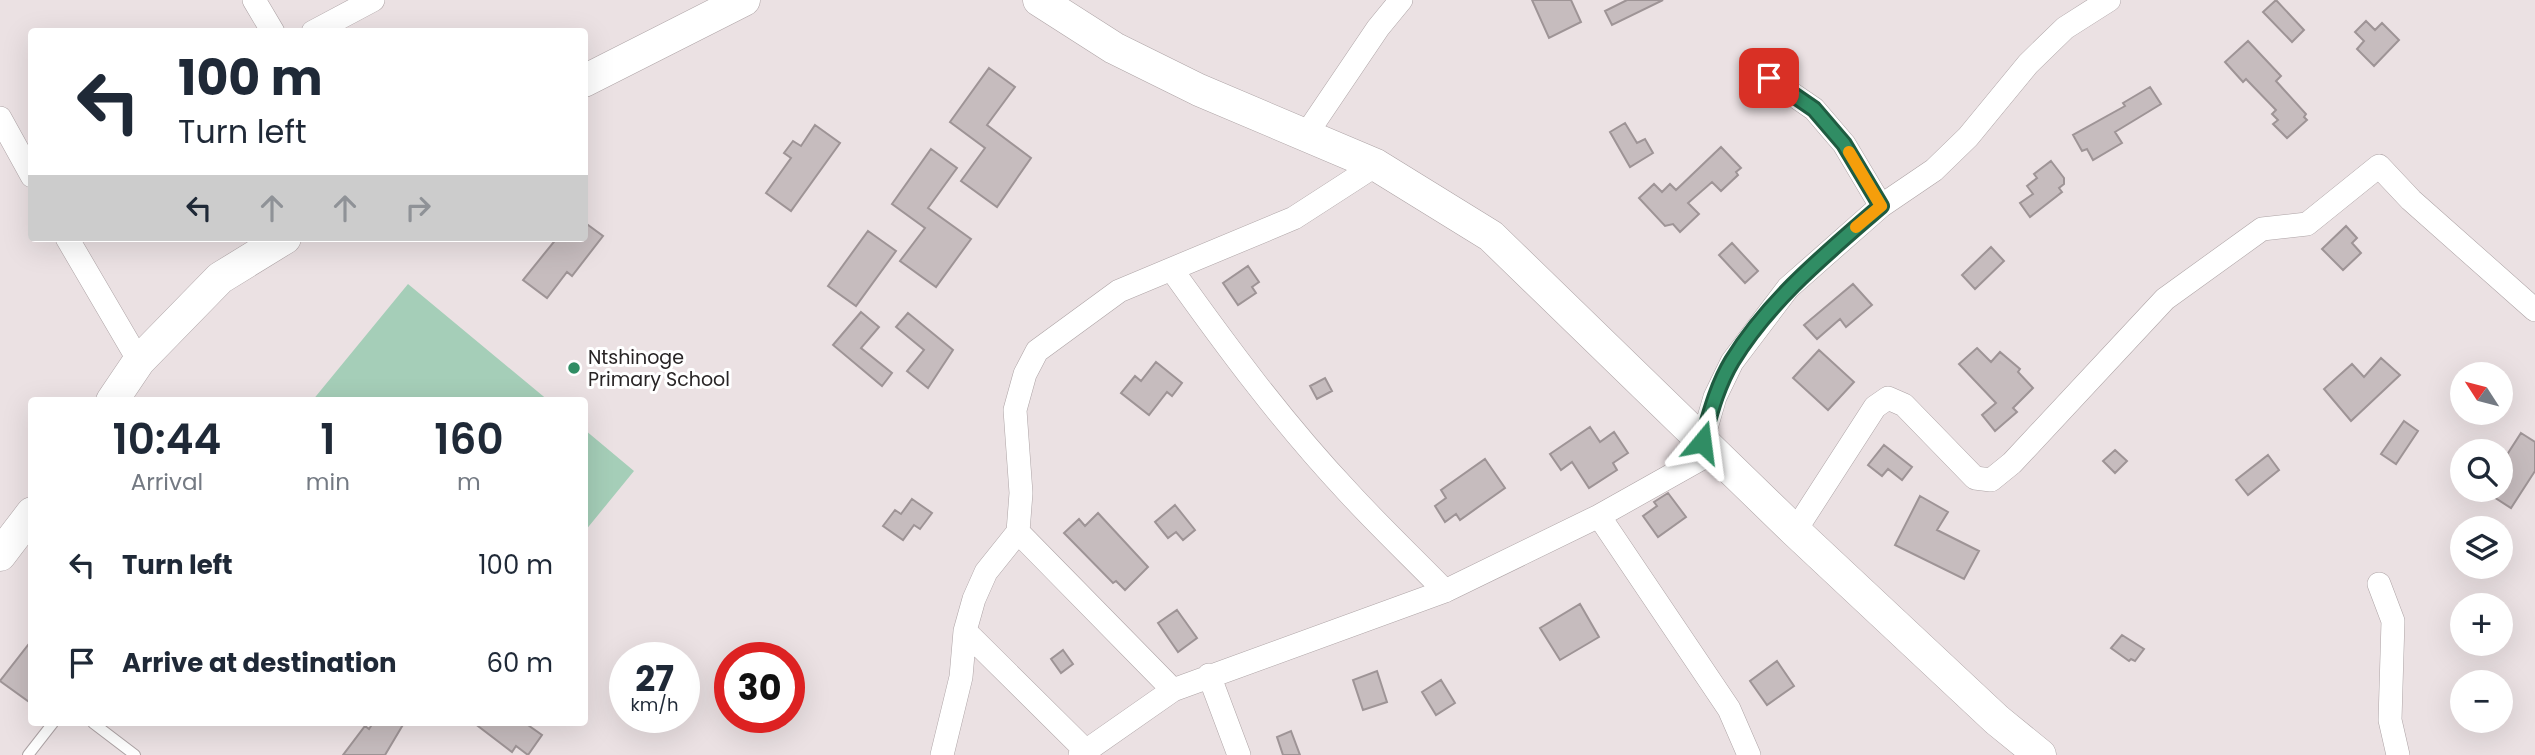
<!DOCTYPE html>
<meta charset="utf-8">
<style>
:root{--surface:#fff;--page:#f6f6f7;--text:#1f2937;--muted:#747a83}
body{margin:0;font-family:Poppins,sans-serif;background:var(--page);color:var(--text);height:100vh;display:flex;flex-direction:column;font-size:26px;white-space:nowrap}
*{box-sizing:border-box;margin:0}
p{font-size:23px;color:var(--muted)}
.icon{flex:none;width:38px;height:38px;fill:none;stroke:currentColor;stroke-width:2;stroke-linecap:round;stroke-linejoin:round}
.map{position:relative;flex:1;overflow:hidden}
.drawer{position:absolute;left:28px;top:397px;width:560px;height:329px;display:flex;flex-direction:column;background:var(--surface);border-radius:7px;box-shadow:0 7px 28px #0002}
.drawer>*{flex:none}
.banner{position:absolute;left:28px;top:28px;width:560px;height:214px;border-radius:7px;box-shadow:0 7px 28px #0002;background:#fff;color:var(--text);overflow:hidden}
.needle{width:46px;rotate:306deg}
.fabs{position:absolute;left:2450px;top:362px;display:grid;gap:14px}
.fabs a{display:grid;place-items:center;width:63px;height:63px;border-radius:50%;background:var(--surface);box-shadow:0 7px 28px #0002;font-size:35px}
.speed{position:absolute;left:609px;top:642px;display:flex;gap:14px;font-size:35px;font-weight:700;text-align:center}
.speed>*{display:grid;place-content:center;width:91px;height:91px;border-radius:50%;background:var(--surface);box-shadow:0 7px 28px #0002;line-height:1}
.speed small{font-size:18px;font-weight:400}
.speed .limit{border:10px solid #d22;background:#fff;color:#111}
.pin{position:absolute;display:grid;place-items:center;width:60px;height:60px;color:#fff;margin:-30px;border-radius:14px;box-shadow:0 4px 10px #0006}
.me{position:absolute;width:77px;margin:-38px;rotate:16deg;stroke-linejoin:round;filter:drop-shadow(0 0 5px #0008)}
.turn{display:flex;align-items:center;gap:24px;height:147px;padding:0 35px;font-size:32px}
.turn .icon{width:91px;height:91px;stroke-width:2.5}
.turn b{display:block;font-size:49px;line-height:60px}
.lanes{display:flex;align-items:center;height:66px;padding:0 35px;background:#0003;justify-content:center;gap:35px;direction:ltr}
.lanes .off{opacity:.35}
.eta{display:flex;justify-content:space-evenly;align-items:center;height:119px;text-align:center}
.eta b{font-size:42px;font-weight:600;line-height:49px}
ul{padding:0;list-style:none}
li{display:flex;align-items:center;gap:21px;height:98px;padding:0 35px}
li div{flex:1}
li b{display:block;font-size:26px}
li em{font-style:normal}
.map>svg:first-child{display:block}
</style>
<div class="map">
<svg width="2535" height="755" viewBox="0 0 2535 755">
<rect width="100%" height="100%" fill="#ebe1e3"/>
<path fill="#a5ceb8" d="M408,284L549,401H312Z
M585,430L634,471L585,531Z"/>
<path fill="#c6bcbe" stroke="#9e9496" stroke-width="2" d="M1532,0H1571L1581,22L1549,38Z
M1627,0H1663L1612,25L1605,11Z
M2276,0L2304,30L2292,42L2263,12Z
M2366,21L2375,30L2382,23L2399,40L2374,66L2357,49L2364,41L2355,32Z
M2248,41L2281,76L2276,81L2306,114L2304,117L2307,120L2287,138L2273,124L2278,120L2272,114L2276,110L2246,79L2243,82L2225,62Z
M989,68L1015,87L987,125L1031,158L997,207L961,181L985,148L950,122Z
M2150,87L2161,104L2115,132L2122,143L2093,160L2087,149L2082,151L2073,135L2125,106L2123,103Z
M1625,123L1637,143L1645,139L1653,153L1630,167L1610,132Z
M815,125L840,143L791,211L766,193L791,158L784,153L793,141L801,146Z
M1721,147L1741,168L1736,172L1738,175L1721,191L1712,182L1688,203L1699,214L1680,232L1673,224L1665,226L1639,198L1654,184L1662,192L1670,184L1676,190Z
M931,149L957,168L928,208L971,239L936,287L900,261L925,228L892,204Z
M2051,161L2064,178V184L2059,188L2062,192L2030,217L2020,203L2033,194L2027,186L2037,178L2034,174Z
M584,222L603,236L572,276L567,272L547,298L523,280L557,238H584Z
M2346,226L2357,238L2352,243L2361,253L2343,270L2322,249Z
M868,231L896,251L856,306L828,286Z
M1732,243L1758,271L1745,283L1719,255Z
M1991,247L2004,261L1975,289L1962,275Z
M1248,266L1259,282L1252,287L1256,293L1238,305L1223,283Z
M1853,284L1872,305L1846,327L1840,319L1817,339L1804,325Z
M861,312L879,327L861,348L892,373L882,386L833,345Z
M908,313L953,350L928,388L907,371L924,350L896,327Z
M1977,348L1991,362L2000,352L2020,369L2018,372L2033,388L2013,408L2017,412L1995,431L1982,415L1996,403L1959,364Z
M1819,350L1854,382L1828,410L1793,378Z
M2381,358L2400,375L2351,421L2324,389L2352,364L2364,377Z
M1156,362L1182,383L1172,396L1167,392L1149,415L1121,393L1135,376L1141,381Z
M1325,378L1332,391L1317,399L1310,386Z
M2404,421L2418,431L2396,464L2381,454Z
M1590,427L1600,442L1614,432L1628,453L1613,463L1617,470L1589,488L1572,462L1561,470L1550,454Z
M2521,433L2535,442V471L2511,508L2483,490H2501V464Z
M1884,445L1912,467L1902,480L1888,469L1882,476L1868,465Z
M2115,450L2127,461L2115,473L2103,461Z
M2268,455L2279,470L2248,495L2236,480Z
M1485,459L1505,488L1460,520L1456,514L1445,522L1435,506L1446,498L1441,490Z
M1668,493L1686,517L1658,537L1643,516L1657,506L1654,502Z
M1920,496L1948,512L1937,530L1979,551L1964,579L1895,545Z
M912,499L932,513L920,529L914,525L903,540L883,526L895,510L901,514Z
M1175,505L1195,530L1183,540L1176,532L1168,538L1155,522Z
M1098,513L1148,567L1125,590L1116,581L1113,583L1064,533L1079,519L1085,526Z
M1580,604L1599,637L1560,660L1540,628Z
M1177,610L1197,638L1178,652L1158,623Z
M2122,635L2144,649L2135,661L2131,659L2129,661L2111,648Z
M32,640V704L0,681Z
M1063,650L1073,664L1061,673L1051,659Z
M1777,661L1794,686L1767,705L1750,681Z
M1377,671L1387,702L1363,710L1353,680Z
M1441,680L1455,703L1436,715L1422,692Z
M373,723H404L385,755H343L365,726L369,729Z
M474,723H525L542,735L528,755L516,746L512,752Z
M1291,731L1300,755H1283L1277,737Z"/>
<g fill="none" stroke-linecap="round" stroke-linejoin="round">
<defs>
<path id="lane" d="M93,723L135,755
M28,755L53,723"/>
<path id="street" d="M254,0L273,32
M313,32L373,0
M1769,78L1814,109L1844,144L1881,206
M0,118L32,176
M1305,136L1378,28L1401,0
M67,238L139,361
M1172,270C1227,347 1283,423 1348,492C1379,526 1413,558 1445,591
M1702,442L1715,397L1732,362L1788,288L1881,206L1934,170L1968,137L2028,64L2065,28L2109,0
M1713,452L1599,516L1729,709L1749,755
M1795,531L1875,407L1888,398L1904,405L1975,478L1991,480L2012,463L2165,299L2262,229L2307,224L2379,166L2411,200L2535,310
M2379,584L2393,621L2390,720L2398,755
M965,631L1085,750
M1209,675L1239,755
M1173,690L1018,532L1021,493L1015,410L1025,374L1037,351L1119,291L1294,218L1376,165
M942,755L961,677L965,631L974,599L986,572L1018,532
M1080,755L1173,690L1445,591L1599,516"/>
<path id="secondary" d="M1039,0L1114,48L1199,90L1376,165L1491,236L1795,531L1997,720L2040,755
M584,81L744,0
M112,401L139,361L220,278L285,238
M0,555L32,513"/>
</defs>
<use href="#lane" stroke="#ada3a5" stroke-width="12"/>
<use href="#street" stroke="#ada3a5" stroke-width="24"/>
<use href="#secondary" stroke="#ada3a5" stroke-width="33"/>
<use href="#lane" stroke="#fff" stroke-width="10"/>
<use href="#street" stroke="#fff" stroke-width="23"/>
<use href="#secondary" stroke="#fff" stroke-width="32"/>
</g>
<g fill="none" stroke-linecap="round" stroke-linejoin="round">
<defs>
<path id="route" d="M1702,442C1710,414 1717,386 1732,361C1770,299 1827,253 1881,206L1844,144L1814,109L1769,78"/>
</defs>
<use href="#route" stroke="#1f5c41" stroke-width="18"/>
<use href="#route" stroke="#308d64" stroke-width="12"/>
<path stroke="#f59e0b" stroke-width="12" d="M1849,152L1881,206L1856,227"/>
</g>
<circle fill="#308d64" stroke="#fff" stroke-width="2.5" cx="574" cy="368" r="7"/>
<g text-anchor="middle" stroke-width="6" stroke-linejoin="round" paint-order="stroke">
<g font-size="19" fill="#282425" stroke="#fff" text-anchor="start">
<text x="588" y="364">Ntshinoge<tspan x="588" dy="22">Primary School</tspan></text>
</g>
</g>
</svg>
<div class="fabs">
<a><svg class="needle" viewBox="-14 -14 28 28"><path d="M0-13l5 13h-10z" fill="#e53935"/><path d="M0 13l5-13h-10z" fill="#747a83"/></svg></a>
<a><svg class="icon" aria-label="search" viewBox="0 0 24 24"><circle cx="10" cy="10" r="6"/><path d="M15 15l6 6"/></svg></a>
<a><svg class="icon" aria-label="layers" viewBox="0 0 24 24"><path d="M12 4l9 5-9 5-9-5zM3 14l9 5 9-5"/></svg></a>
<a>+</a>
<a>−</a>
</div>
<div class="speed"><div>27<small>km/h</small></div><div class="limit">30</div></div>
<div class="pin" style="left:1769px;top:78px;background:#d93025"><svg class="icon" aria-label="arrive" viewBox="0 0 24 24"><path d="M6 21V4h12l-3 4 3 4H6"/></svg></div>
<svg class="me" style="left:1702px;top:442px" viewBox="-20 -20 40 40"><path d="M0-17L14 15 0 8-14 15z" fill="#308d64" stroke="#fff" stroke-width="4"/></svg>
<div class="banner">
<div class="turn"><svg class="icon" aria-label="left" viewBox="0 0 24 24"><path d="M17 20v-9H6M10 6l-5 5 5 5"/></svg><div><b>100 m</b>Turn left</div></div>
<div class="lanes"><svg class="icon" aria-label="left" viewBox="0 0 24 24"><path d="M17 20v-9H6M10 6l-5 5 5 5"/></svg><svg class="icon off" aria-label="ahead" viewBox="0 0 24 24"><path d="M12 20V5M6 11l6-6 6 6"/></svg><svg class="icon off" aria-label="ahead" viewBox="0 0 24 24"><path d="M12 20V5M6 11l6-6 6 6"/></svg><svg class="icon off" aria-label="right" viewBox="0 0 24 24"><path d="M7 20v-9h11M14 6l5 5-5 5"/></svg></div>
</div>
<section class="drawer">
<div class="eta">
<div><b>10:44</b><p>Arrival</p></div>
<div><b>1</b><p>min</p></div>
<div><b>160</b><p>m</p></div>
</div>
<ul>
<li><svg class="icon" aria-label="left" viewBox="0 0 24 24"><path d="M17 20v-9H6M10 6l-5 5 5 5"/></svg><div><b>Turn left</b></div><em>100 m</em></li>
<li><svg class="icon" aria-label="arrive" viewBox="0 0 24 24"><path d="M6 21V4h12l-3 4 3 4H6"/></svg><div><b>Arrive at destination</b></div><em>60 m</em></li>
</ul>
</section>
</div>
